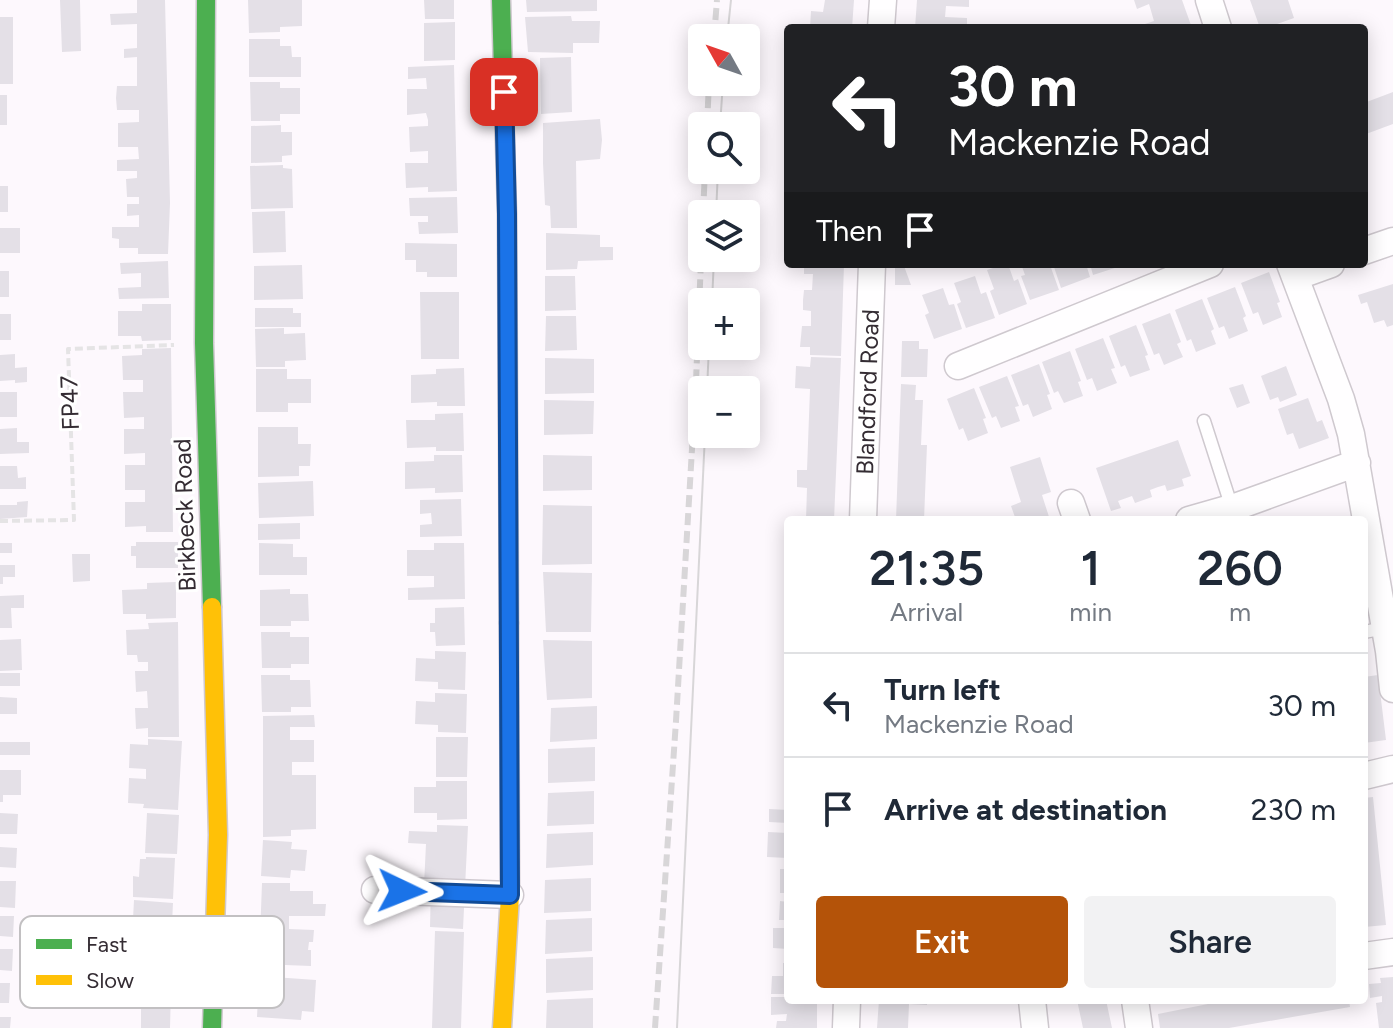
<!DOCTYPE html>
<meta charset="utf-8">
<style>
:root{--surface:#fff;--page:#f2f2f3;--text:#1f2937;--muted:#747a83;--line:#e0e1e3;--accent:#b45309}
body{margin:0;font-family:Figtree,sans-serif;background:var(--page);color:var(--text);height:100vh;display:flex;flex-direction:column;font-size:30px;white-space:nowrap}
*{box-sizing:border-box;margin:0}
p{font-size:26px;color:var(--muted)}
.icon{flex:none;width:44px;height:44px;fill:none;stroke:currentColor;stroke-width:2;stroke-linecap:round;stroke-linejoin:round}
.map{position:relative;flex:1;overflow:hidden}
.drawer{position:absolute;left:784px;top:516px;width:584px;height:488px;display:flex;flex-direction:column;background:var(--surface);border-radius:8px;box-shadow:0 4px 20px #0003}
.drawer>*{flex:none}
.top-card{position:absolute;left:784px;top:24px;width:584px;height:244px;border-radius:8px;box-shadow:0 4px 20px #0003;background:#202124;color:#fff;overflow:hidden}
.needle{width:52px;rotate:310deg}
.buttons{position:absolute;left:688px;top:24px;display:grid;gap:16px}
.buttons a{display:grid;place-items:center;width:72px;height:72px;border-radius:8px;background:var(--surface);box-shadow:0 4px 20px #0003;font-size:40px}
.pin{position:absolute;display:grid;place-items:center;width:68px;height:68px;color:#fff;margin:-34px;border-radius:16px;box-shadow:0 4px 12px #0006}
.me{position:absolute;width:88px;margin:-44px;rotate:92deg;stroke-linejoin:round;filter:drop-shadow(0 0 6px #0008)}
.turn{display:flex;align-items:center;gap:28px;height:168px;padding:0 32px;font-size:36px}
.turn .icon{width:104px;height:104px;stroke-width:2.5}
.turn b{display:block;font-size:56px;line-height:68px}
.then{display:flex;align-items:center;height:76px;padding:0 32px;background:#0003;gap:16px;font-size:30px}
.eta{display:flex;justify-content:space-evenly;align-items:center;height:136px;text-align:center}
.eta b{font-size:48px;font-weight:600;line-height:56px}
.cta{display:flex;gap:16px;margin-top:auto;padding:16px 32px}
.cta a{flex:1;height:92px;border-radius:8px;background:var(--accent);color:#fff;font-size:32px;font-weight:600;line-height:92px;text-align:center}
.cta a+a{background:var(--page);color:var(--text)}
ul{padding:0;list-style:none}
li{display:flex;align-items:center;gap:24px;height:104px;padding:0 32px;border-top:2px solid var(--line)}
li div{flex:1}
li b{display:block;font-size:30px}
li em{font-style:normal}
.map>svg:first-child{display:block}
</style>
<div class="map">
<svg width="1393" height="1028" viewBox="0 0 1393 1028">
<rect width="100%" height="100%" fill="#fdf8fd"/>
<path fill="#e4e0e7" d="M60,0H80L81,51L62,52Z
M137,0H165L170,203L168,254H138V248H119V239L112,238V227H139V215L127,216V204H139V197H127L126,179L137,178V171H117V160L139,159L138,147H118V123L139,122V110H117L116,98L117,86H137V57L124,58V49L137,48V24L111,25L110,14L137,13Z
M248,0H302V26L280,27V32L249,33Z
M424,0H454V19H425Z
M526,0H597V11L527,12Z
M825,0H854L852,28H810L811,11L823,12Z
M917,0H969V7L946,6L945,17L967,18V28H915Z
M1134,0H1182L1192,28H1143L1142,25L1154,21L1149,4L1137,9Z
M1250,0H1288L1294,18L1266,28H1260Z
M571,16L572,21H600L599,43H573V53L528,52L525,17Z
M0,17H13V84H0Z
M455,22V60L424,61V23Z
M249,39H280V46H291L292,57H301V77H249Z
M571,57L572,112L541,114L540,58Z
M454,65L457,191L428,192V187L406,188L405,163H428V151L410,152L409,127L428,126V120L426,113L407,115V89H427L426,78L408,79V67Z
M250,82H280V88H300V114H280V121H251Z
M1393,92V124L1366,134L1364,127V103Z
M0,95H7V125H0Z
M600,119L602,140L600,159L576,161L577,228H551L550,206L545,205L543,163V123Z
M281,125V132H292V155L282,156V162L251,163V126Z
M283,165V168L292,169L293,208L251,209L250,166Z
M0,186H8V212H0Z
M457,197L458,233L419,234L418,222H428V216H410L409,198Z
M285,211L286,252L253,253L252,212Z
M0,228H20V253H0Z
M546,233L600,235V247H613V260L578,261L577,269L546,270Z
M405,243L457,244V277H427V272H416V260H405Z
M168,261L169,298L119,299L118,288L141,287V273L121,274L120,263Z
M804,264H844L841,356L810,355V347H800L802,326H811V311L803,310V300L804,290H812L813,274H804Z
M1005,264H1008L1014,281L1018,279L1027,304L999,315L990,291L994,289L987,270Z
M1021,264H1044L1045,267L1050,265L1059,290L1030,300L1021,276L1025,275Z
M1053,264H1086L1090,277L1061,288Z
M1090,264H1124V265L1093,275Z
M302,265L303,299L254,300V266Z
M895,266H904L911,285H895Z
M0,271H9V297H0Z
M1269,272L1280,302L1277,303L1282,317L1263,325L1258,312L1253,314L1241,283Z
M545,276H575L576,310L545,311Z
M975,276L981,294L986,292L995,318L966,328L957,304L961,302L954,283Z
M1393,284V325L1387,327L1384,320L1374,323L1367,302L1361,304L1358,295Z
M1235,287L1246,316L1243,318L1248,331L1229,339L1224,326L1219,328L1207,298Z
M943,288L949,305L954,304L962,329L934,339L925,315L929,313L922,295Z
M420,292H459V359H421Z
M1202,299L1214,329L1211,331L1216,344L1196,352L1191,339L1187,341L1175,310Z
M142,304H171V340L142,341L141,336H118V311H142Z
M255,308H293V313H301V327H255Z
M1170,313L1181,342L1177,344L1183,357L1164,365L1159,353L1154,355L1142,324Z
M0,314H11V340H0Z
M546,316H576L577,350L545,351Z
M1136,325L1148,355L1145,356L1150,370L1130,377L1125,365L1121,367L1109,336Z
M284,328V334L305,333L306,360L285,361V367H256L255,329Z
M1103,338L1115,368L1111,369L1117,383L1097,391L1092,378L1087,380L1075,349Z
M902,341H919V349H928L927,377H901Z
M171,348L173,532H146V526L125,527V502H145V490H125V465H145V453L124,454V429H144V417L124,418L123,392H143V380H123L122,356L142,355V349Z
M1070,351L1081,381L1078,382L1083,396L1064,403L1058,391L1054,393L1042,362Z
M15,354V368L27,367V382L15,383V380L0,381V355Z
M811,357L841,358L834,520H806L807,488L797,487V470H807L810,389L795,388L796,366L810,367Z
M545,358L594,359V393L545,394Z
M1039,364L1050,394L1047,395L1052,409L1033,417L1028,404L1023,406L1011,375Z
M1286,366L1297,395L1280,402L1278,397L1270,400L1261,376Z
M464,368L465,406H437V402L411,403V375L436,374V369Z
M256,369H287V379H311V403H288V412H256Z
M1007,376L1019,406L1015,407L1020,421L1001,428L996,416L992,418L979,387Z
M901,384L916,385L915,400H923L921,445H927L924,520H896Z
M1243,384L1250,403L1237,408L1229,388Z
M974,388L986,418L983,419L988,433L968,441L963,428L959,430L947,399Z
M0,392H17V417H0Z
M1308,398L1317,422L1322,420L1329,438L1299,449L1293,433L1287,435L1278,409Z
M544,400L594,401L593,434L544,435Z
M463,413L464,451H436V447L407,448L406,420H435V414Z
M258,427H298V444H311L310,466H299V476L258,477Z
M17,428V442H29V453L0,454V429Z
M1178,440L1191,476L1182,479L1184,486L1167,491L1165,485L1158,487L1150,490L1152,497L1135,503L1132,496L1118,501L1121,508L1111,511L1096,468Z
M434,455H462L463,492L435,493V488L405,489V462L434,461Z
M543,455L592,456V490L543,491Z
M1040,457L1051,492L1042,495L1050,520H1016L1011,506L1021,502L1010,467Z
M0,466H17L18,478L26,477V489H0Z
M313,481L314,516L259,518L258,483Z
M461,499L462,536L420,537V525L432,524L431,513L420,514V500Z
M28,501L27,517L0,519V505H17V502Z
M543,505L592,506V564L542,565Z
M300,523V539L258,540V524Z
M136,542H178V568H136V556H131V546H136Z
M0,543H12V553H0Z
M259,543L293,544V557H307V575H259Z
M434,543H464L465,599L408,600V588L434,587V576H407V550H434Z
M72,554H90V581L73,582Z
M0,565H15V577H3V584H0Z
M543,572L592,573L591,632H546Z
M176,582V618L146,619V614H123L122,590L147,589V583Z
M290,589V594H308L309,621H291V626H260V590Z
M24,595V608H11L12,628H0V596Z
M464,607L465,645L436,646L435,632H430V623H435V608Z
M178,622L179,737H148V728L136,729L135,708H148L147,691L136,692L135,671H148V662H138L137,655H127L126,630L149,629L148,623Z
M261,632H290V637H309V664H291V668H262Z
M21,639L22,670L0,671V640Z
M543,640L592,641V698L547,700Z
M435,651L466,652L465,690L438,689V682L415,681L416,658L435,659Z
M0,673H20V686H0Z
M261,675H290V680H310L311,707H291V712H262Z
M1378,675L1386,740L1364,743V677Z
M435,693L467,694L466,733L438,732V725L415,724L416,701L435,702Z
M0,697L17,698V714H0Z
M597,706V739L550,742L551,708Z
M314,715L315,727H290V740H314V762H292V775H316V829L291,830V836L263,837V716Z
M436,737H468L467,777H436Z
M148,739L182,741L178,810L143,808L144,804L128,803L129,778L146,779V769L129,768L130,744L148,745Z
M0,742H30V755H0Z
M595,747V781L548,783V749Z
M0,770H21V795H3V802H0Z
M436,781H467V819L437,820V813H414V787H436Z
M594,791V824L547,826L548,793Z
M1373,797L1386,925L1364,927V798Z
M769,809L788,810V823L769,822Z
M0,813L18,814L17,834H0Z
M147,813L179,815L177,854L145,853Z
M437,825L468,826L463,929L430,927L431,885H424L426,844L408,843L409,831L437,832Z
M593,832V865L546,868L547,834Z
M768,832L788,833V858L767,857Z
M263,840L292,842L291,849L307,850L305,871L291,870L290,878L261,876Z
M0,847L17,848L16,868L0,867Z
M146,857L175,858L173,899L133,897V876L139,877L140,859H146Z
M780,869H788V893H780Z
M591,878V911L544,913L545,880Z
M0,881H16L15,908L0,907Z
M262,883H290V891H313V904H326L325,916H289V929L314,930L313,942H309L308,950H311V966L259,964Z
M134,900L173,903L171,944L131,941L132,933L142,934L143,920L133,919Z
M780,901L788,902V920H779Z
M0,916H14L13,937L0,936Z
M592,918V951L545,954L546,920Z
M773,928H788V949L773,948Z
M435,931L464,932L461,1028H432Z
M0,949H13L12,971L0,970Z
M593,957V990L546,993V959Z
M783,963H788V994H771L772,976H783Z
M259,976L316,980L314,1012L302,1011L301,1020L257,1017Z
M1393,977V1028H1379L1376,1003L1382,1002V996L1370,998L1369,984L1381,983L1380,978Z
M0,983H10L9,1003H0Z
M134,989H171L170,1028H141V1009L134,1008Z
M771,997H788V1000H817V1028H776L777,1021H786L787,1014L771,1015Z
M593,998V1028H546L547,1000Z
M879,1000H927V1005L909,1004L908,1028H877Z
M1077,1000H1106L1112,1028H1083Z
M1228,1000H1349L1350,1007L1229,1028H1160L1158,1014Z
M0,1017H11L10,1028H0Z"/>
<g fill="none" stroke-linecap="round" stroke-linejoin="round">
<defs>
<path id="lane" d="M1204,421L1232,508
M1364,632L1385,628"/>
<path id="street" d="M1209,0L1218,28
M881,28L883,0
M1364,251L1393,241
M1290,264L1341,399L1351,434L1389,651L1393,689
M1295,277L1331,264
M958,366L1210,264
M1071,503L1077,520
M863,520L872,264
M1189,520L1238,506L1357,463
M1364,776L1393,769
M375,890L510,895
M1364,956L1393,952
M1032,1000L1035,1028
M1135,1000L1139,1028
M846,1028L847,1000"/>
<path id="fast" d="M206,0L204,343L212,607
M501,0L507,214L509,623
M212,1028L215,928"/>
<path id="slow" d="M212,607L218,835L215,928
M502,1028L510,895L509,623"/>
</defs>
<use href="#lane" stroke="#cfc9cf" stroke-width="15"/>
<use href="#street" stroke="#cfc9cf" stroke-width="29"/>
<use href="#fast" stroke="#cfc9cf" stroke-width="21"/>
<use href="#slow" stroke="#cfc9cf" stroke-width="21"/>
<path stroke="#e5e4e5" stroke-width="4" stroke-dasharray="8 4" stroke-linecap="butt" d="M0,521L74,520L68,349L174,345"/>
<use href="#lane" stroke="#fffeff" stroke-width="12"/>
<use href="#street" stroke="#fffeff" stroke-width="26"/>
<use href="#fast" stroke="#4caf50" stroke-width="18"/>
<use href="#slow" stroke="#ffc107" stroke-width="18"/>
<path stroke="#d8d6d8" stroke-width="2" d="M727,38L731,0
M720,126L723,82
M716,214L718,170
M712,302L714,258
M707,390L709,346
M677,1028L705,434"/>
<path stroke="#d8d6d8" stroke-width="6" stroke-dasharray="12 6" stroke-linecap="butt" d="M714,38L717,0
M707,126L709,82
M703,214L705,170
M655,1028L676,721L696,381L702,236"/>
</g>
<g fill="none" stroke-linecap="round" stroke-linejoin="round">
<defs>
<path id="route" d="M402,891L510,895L507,214L504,92"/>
</defs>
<use href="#route" stroke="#114b97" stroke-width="20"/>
<use href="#route" stroke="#1a73e8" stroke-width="14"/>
</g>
<g text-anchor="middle" stroke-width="6" stroke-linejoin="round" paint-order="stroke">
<g font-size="24" fill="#342c33" stroke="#fff">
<text transform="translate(868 392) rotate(-88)" y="8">Blandford Road</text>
<text transform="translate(70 403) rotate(-92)" y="8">FP47</text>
<text transform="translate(185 515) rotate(-92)" y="8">Birkbeck Road</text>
</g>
</g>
<rect x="20" y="916" width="264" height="92" rx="12" fill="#fff" stroke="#c2c0c2" stroke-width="2"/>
<rect x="36" y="939" width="36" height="10" fill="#4caf50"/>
<rect x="36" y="975" width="36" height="10" fill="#ffc107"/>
<g font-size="22" fill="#342c33">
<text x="86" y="952">Fast</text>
<text x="86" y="988">Slow</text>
</g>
</svg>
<div class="buttons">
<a><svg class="needle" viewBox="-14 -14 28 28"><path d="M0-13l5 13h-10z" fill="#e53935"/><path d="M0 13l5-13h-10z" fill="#747a83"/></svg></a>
<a><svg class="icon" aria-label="search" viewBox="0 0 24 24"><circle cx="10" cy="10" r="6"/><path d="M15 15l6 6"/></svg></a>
<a><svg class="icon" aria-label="layers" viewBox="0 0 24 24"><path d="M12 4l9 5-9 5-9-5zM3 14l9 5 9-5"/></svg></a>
<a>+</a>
<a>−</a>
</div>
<div class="pin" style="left:504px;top:92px;background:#d93025"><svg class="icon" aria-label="arrive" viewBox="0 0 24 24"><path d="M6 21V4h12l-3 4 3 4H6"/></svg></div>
<svg class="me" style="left:402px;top:891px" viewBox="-20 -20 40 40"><path d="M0-17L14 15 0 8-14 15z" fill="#1a73e8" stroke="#fff" stroke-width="4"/></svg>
<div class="top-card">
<div class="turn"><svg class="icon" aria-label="left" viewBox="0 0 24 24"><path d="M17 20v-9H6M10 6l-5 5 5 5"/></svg><div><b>30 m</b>Mackenzie Road</div></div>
<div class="then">Then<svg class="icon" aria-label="arrive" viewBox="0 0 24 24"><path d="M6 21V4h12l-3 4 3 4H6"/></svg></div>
</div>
<section class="drawer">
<div class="eta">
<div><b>21:35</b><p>Arrival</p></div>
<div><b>1</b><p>min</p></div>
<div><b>260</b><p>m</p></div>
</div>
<ul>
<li><svg class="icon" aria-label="left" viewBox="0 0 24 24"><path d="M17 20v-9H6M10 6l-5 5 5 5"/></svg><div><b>Turn left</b><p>Mackenzie Road</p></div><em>30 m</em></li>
<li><svg class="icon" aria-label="arrive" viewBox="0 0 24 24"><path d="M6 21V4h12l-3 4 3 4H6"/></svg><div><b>Arrive at destination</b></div><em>230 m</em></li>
</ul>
<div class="cta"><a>Exit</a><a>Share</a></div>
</section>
</div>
